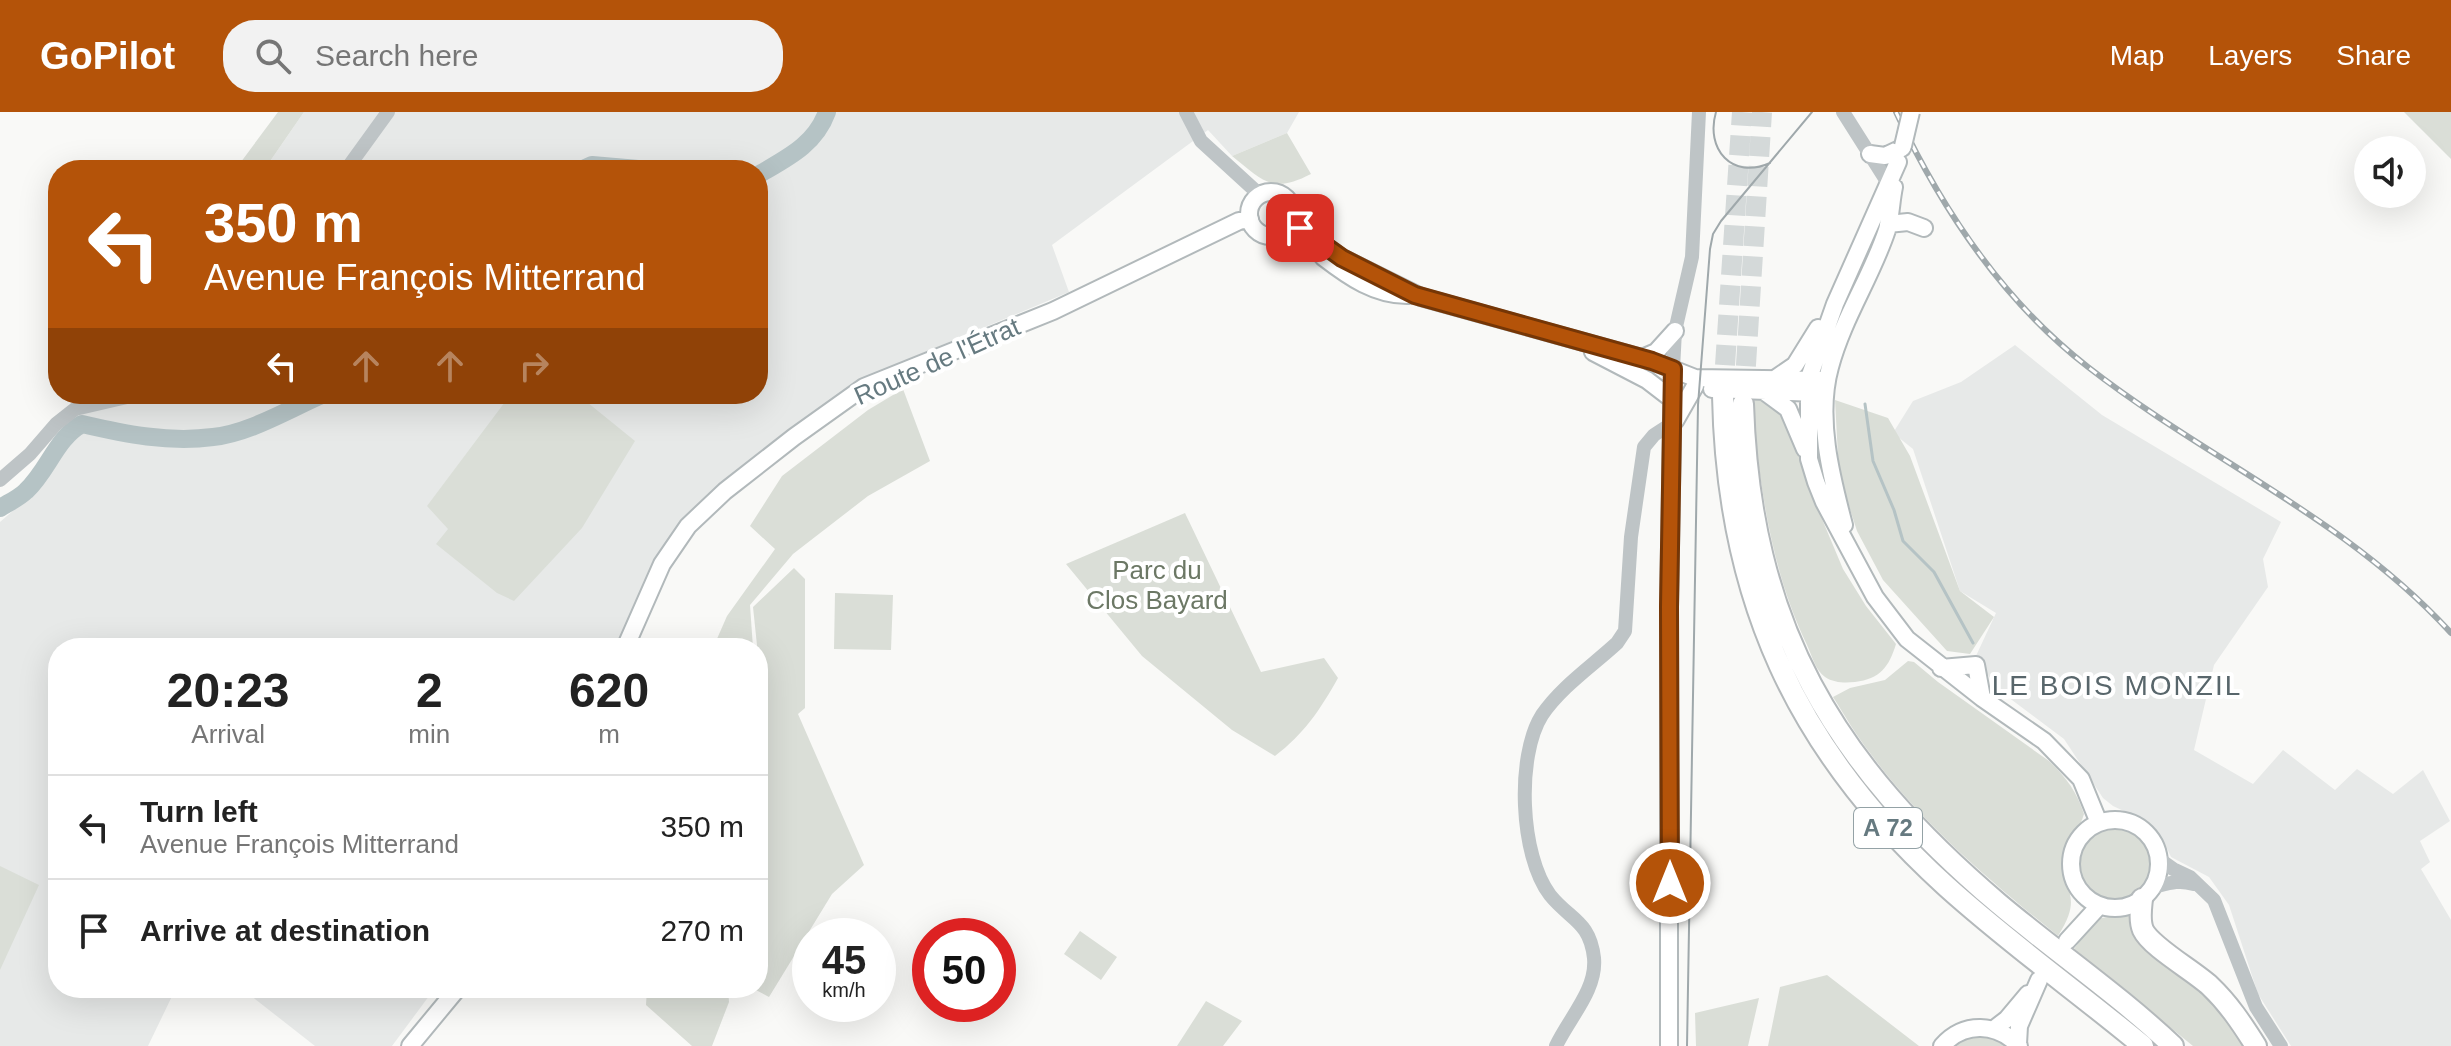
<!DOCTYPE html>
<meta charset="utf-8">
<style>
:root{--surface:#fff;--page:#f2f2f2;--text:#222;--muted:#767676;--line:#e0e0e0;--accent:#b45309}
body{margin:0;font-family:Helvetica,sans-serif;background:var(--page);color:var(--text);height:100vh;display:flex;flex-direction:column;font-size:30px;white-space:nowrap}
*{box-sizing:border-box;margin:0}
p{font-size:26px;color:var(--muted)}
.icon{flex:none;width:44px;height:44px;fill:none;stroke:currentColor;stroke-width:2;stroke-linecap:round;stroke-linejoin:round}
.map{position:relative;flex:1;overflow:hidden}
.drawer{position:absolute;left:48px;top:526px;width:720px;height:360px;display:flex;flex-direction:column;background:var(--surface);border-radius:32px;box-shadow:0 8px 32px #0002}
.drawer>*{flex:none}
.top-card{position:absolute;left:48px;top:48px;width:720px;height:244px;border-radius:32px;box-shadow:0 8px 32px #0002;background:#b45309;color:#fff;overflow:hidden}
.controls{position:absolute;left:2354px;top:24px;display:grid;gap:16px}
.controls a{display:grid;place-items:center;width:72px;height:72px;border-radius:50%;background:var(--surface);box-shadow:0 8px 32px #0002;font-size:40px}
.speed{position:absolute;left:792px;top:806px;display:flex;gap:16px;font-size:40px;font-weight:700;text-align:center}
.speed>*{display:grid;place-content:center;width:104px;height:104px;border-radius:50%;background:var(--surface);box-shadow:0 8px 32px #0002;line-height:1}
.speed small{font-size:20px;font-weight:400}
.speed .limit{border:12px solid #d22;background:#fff;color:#111}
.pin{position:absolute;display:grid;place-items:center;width:68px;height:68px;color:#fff;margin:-34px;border-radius:16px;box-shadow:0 4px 12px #0006}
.me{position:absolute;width:88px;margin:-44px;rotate:0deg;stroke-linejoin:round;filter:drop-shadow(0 0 6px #0008)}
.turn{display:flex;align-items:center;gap:28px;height:168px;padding:0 24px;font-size:36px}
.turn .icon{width:104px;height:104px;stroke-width:2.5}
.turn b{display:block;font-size:56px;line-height:68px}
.lanes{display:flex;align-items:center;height:76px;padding:0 24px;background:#0003;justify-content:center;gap:40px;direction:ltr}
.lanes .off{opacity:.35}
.eta{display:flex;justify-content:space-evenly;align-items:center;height:136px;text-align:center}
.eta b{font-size:48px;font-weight:600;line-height:56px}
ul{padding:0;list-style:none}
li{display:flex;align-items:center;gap:24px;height:104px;padding:0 24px;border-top:2px solid var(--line)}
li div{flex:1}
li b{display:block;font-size:30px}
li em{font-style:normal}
header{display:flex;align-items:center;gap:48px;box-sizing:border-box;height:112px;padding:0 40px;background:var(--accent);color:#fff}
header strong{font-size:38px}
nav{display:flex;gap:44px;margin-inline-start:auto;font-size:28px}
.search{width:560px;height:72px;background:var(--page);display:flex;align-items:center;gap:20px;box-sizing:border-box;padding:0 28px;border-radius:32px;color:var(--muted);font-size:30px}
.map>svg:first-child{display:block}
</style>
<header>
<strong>GoPilot</strong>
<div class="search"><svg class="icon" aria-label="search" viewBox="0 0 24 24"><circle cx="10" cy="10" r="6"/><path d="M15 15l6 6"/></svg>Search here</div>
<nav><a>Map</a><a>Layers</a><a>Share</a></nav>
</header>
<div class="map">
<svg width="2451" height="934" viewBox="0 0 2451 934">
<rect width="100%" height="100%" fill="#f9f9f7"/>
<path fill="#e7e9e8" d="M304,0H1299L1287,21L1232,44L1208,18L1052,133L1069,180L887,256L708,404L666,458L635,536H58V876H176L148,934H0V410L23,390L54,325L57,309L88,285L101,282H758V58H264Z
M2015,233L2102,303L2281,410L2263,447L2268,475L2214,553L2194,638L2253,672L2283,638L2335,678L2357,657L2393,682L2423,658L2450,709L2420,729L2430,750L2421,757L2451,808V934H2291L2258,882L2229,793L2209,765L2171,745L2163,728L2139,706L2113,694L2103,686L2064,627L2000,579L1975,546L1996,501L1960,479L1913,337L1893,321L1913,289L1961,270Z
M241,876H435L392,934H315Z"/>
<path fill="#daded7" d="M278,0H304L264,58H235Z
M2404,0H2451V47Z
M1287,21L1311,62C1272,82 1263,69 1232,44Z
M903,277L930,349L868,384L793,442L750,493L753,536H713L727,504L775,437L750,414L782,364L868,298Z
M511,282H577L635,329L582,416L514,489L497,481L436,432L448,417L427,394Z
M1761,287L1769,291L1785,306L1795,323L1814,388L1843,457L1866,494L1896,532C1889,555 1880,567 1855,570C1845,571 1834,571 1825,565C1816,559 1812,544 1807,533C1770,456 1760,372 1751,288Z
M1835,288L1888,306L1910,344L1960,479L1994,505L1970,542L1947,539L1883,468L1857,419L1839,363Z
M1185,401L1261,560L1324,546L1338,566C1320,598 1304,622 1275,644L1232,618L1142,544L1066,452Z
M794,456L805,467V596L798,602L864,753L832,782L769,885L752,876H758V761L767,629L753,495Z
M835,481L893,483L891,538L834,537Z
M1908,549L1914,550L1938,570L2049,649C2066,665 2077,680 2084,702C2080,717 2068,727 2065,743C2059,781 2086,780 2058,824C1990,769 1922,712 1870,641C1856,623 1845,604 1833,585L1850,576L1885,568Z
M2079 751a36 36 0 1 1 72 0a36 36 0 1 1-72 0Z
M0,754L39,773L0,858Z
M2131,801L2253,934H2193L2074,837L2096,807Z
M1080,819L1117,845L1101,868L1064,842Z
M1827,863L1919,934H1768L1780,875Z
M647,876H728L729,890L712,934H692L646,893Z
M1759,886L1748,934H1696L1695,901Z
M1206,889L1242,909L1223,934H1177Z
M1989,921L2012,934H1947L1961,923Z"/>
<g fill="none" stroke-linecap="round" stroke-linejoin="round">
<path stroke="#b5c3c5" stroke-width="3" d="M1865,292L1873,349L1894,398L1903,429L1934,460L1973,531"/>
<path stroke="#b5c3c5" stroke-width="18" d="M581,58L592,53L650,58
M758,63C787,46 815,33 827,0
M0,396C8,391 19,386 26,379C48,359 56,326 82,312C125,322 169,331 213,325C250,321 289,297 324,282"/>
<path stroke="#d4d9d9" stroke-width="20" stroke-dasharray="20 10" stroke-linecap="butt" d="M1723,283L1742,0
M1744,284L1762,0"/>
<defs>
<path id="major" d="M1870,42L1885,44L1902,36
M1898,50L1835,192L1809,266V347L1816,370L1824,390L1875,485L1907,527L1982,586L2044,629L2081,667L2099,711
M1249 102a22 22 0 1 1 44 0a22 22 0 1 1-44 0Z
M1292,110L1342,146L1421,185L1652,249L1695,266L1827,268
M1888,112L1908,110L1924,116
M1323,145C1349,165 1376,184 1409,183
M1593,240L1647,268L1673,288
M1642,246L1656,240L1675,219
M1776,266L1795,253L1818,216
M1712,277L1816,281
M1765,280L1788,297L1805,337
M1675,309L1695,274
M1844,413C1831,364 1816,305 1830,255C1843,206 1872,164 1887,118C1891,104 1891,89 1894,75
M625,536L662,452L688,414L725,379L794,325L864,275L1053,199L1239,109L1250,107
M1941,556L1976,553L1982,586
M2071 752a44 44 0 1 1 88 0a44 44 0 1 1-88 0Z
M2067,829L2099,794
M1994,917L2007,907L2028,882
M2018,932L2019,914L2039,868
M410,934L458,876
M1669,934V495L1673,257
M1942,934C1964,909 1997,911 2019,934"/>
<path id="highway" d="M1723,284C1727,486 1796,638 1946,774C2009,831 2078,880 2143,934
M1743,292C1750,514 1833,651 1999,792C2056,840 2119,883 2173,934
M2142,787C2141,797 2139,808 2143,818C2151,835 2194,859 2210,874C2229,892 2242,912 2256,934"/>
</defs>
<use href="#major" stroke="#b2b9bb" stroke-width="20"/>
<use href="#highway" stroke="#b4b9bb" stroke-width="24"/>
<path stroke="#bec4c6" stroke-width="14" d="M1186,0L1201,29L1260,83
M1843,0L1893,79
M346,58L388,0
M1673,257L1675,219L1692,145L1699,0
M0,368L30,342L56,312L75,297L140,282
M2159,747L2173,757L2190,765L2214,788L2256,895L2281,934
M2153,775C2166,772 2179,767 2193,772
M1556,934C1569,906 1597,878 1594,846C1590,809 1570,808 1550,783C1520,744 1516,644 1542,603C1561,575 1592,554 1617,531L1625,519L1631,425L1644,335L1654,323L1674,310"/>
<use href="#major" stroke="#fff" stroke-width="16"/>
<use href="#highway" stroke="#fff" stroke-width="20"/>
<path stroke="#9fa8ab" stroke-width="2" d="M1716,0C1705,37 1732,68 1770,51
M1687,934L1698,293L1710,137L1713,122L1721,109L1812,0"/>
<defs>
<path id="rail" d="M1896,0C1941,96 2004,190 2088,255C2209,349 2346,406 2451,521"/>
</defs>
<use href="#rail" stroke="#9fa8ab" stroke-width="6"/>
<use href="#rail" stroke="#fff" stroke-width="3" stroke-dasharray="9" stroke-linecap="butt"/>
<defs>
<path id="major-bridge" d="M1903,34L1911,0"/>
</defs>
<use href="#major-bridge" stroke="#b2b9bb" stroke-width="20" stroke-linecap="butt"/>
<use href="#major-bridge" stroke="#fff" stroke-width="16"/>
</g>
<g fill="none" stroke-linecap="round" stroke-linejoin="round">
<defs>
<path id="route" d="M1300,116L1342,146L1415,183L1652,249L1673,257L1669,495L1670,771"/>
</defs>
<use href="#route" stroke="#753606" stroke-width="20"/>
<use href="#route" stroke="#b45309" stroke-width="14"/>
</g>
<g text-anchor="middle" stroke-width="8" stroke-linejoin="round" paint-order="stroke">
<rect fill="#fff" stroke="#94a2a6" stroke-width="2" x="1854" y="696" width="68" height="40" rx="6"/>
<g font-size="24" font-weight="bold" fill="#667a80">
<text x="1888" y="724">A 72</text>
</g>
<g font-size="26" fill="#667a80" stroke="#fff">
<text transform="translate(937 249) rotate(-24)" y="9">Route de l'Étrat</text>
</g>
<g font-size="26" fill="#6c7865" stroke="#fff">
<text x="1157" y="467">Parc du<tspan x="1157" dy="30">Clos Bayard</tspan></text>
</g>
<g font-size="28" letter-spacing="2" fill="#58666b" stroke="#fff">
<text x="2117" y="583">LE BOIS MONZIL</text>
</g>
</g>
</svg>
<div class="controls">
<a><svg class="icon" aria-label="sound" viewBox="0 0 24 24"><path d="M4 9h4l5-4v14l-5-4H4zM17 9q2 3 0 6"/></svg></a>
</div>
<div class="speed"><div>45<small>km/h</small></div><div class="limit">50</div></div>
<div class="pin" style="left:1300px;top:116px;background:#d93025"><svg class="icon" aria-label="arrive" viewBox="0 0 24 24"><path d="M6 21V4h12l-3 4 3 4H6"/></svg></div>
<svg class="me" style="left:1670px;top:771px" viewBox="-20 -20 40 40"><circle r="17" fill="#b45309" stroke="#fff" stroke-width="3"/><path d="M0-11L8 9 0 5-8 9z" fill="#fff"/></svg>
<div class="top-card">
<div class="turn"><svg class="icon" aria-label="left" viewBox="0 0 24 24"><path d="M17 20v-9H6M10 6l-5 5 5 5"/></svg><div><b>350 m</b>Avenue François Mitterrand</div></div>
<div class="lanes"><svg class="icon" aria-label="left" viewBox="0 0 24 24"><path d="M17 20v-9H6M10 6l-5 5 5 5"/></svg><svg class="icon off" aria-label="ahead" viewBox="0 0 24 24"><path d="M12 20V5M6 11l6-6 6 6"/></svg><svg class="icon off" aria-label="ahead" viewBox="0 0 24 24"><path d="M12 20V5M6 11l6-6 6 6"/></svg><svg class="icon off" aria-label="right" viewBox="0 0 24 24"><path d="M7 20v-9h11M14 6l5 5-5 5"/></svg></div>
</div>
<section class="drawer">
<div class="eta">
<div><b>20:23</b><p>Arrival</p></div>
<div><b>2</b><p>min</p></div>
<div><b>620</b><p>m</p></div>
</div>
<ul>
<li><svg class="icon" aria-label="left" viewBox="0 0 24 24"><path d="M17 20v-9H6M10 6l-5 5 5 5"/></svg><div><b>Turn left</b><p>Avenue François Mitterrand</p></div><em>350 m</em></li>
<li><svg class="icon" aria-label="arrive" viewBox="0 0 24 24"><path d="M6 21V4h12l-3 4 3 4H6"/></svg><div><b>Arrive at destination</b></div><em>270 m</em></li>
</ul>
</section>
</div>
